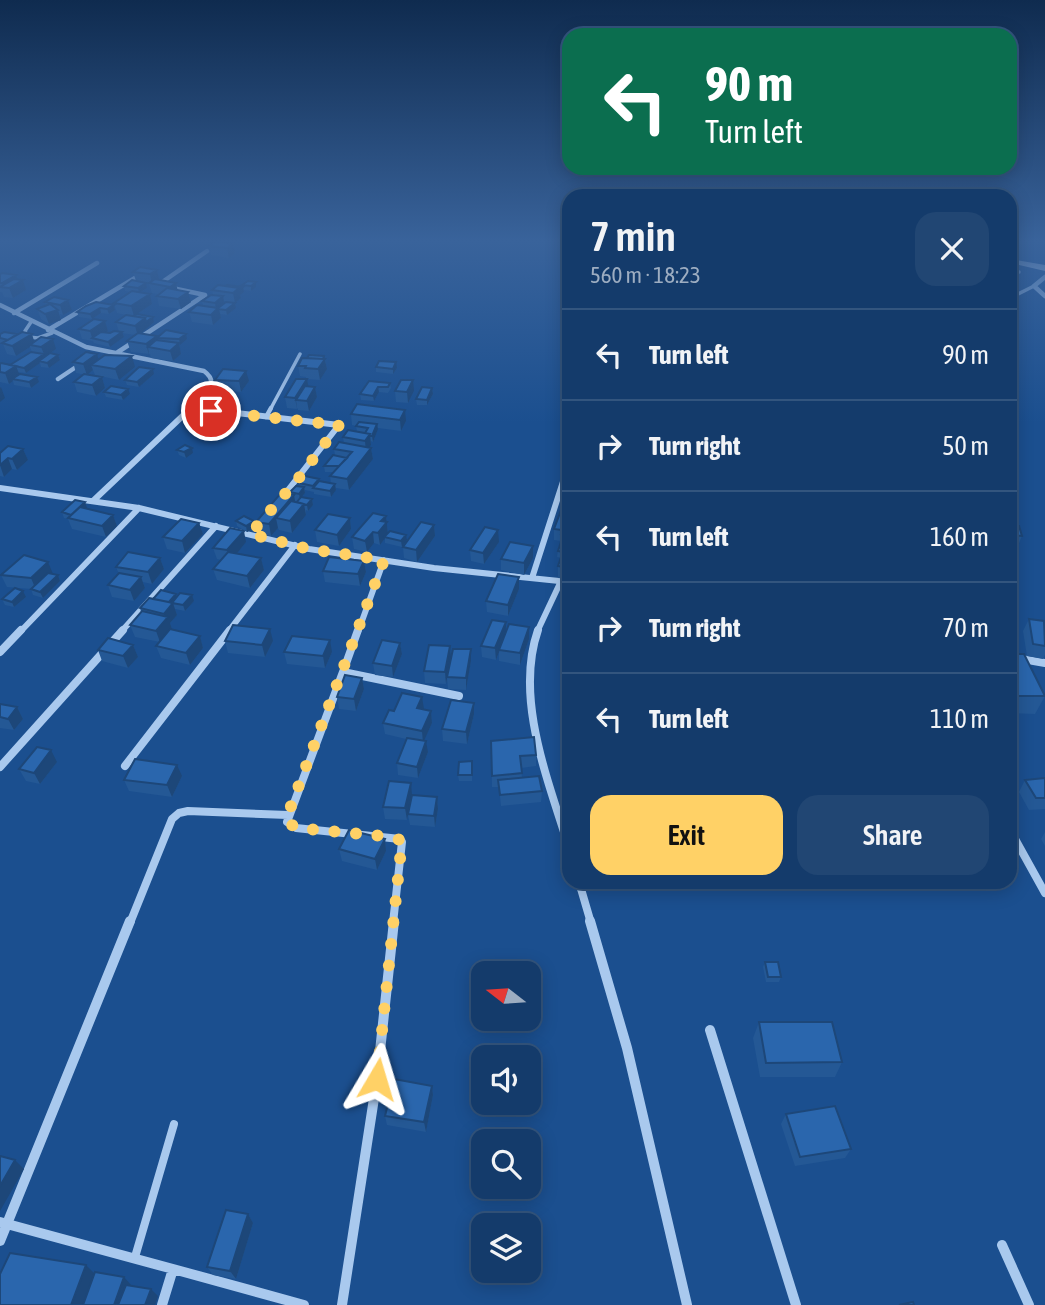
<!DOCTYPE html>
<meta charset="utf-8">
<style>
:root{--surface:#143b6b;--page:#214673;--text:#f1f3f6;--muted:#9dadc1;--line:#33557e;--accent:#ffd166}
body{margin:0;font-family:"Asap Condensed",sans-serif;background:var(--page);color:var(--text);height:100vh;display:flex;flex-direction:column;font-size:26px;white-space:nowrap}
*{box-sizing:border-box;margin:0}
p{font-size:23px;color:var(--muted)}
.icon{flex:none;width:38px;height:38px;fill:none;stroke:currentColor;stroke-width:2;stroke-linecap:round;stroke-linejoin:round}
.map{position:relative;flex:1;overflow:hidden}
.panel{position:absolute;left:562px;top:189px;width:455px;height:700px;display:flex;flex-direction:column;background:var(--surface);border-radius:21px;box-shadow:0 4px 18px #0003,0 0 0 2px var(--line)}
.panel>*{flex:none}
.top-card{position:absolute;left:562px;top:28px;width:455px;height:147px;border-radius:21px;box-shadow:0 4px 18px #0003,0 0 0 2px var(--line);background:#0b6e4f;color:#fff;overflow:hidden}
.needle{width:46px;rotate:287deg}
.tools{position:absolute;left:471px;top:961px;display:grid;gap:14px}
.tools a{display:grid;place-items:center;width:70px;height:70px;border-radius:14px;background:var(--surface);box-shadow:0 4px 18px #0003,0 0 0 2px var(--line);font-size:35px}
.pin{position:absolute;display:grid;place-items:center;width:60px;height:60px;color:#fff;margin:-30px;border:4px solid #fff;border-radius:50%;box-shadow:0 2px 7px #0007}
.me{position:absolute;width:77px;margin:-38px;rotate:7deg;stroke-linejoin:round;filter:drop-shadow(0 0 5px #0008)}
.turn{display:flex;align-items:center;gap:24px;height:147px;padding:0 28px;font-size:32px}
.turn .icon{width:91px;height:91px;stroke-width:2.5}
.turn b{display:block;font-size:49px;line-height:60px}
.round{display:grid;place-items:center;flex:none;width:74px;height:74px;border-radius:21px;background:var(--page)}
.overview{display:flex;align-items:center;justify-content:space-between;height:119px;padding:0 28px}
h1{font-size:42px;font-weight:600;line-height:52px}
.button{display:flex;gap:14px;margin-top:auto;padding:14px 28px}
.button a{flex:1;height:80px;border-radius:21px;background:var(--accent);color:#111;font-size:28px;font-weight:600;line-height:80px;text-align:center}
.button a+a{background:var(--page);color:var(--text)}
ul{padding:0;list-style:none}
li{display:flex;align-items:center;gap:21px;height:91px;padding:0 28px;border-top:2px solid var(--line)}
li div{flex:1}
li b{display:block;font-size:26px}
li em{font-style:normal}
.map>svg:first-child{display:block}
</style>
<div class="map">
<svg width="1045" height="1305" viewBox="0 0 1045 1305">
<rect width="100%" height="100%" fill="#1b4f8f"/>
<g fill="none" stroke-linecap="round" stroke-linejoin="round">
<path stroke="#a9c9ee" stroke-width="3.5" d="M1010,271L1019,272
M1010,298L1034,286
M31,322L25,331L28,337L38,338L52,333
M270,410L300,354"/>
<path stroke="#a9c9ee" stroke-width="4.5" d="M266,417L271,408"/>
<path stroke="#a9c9ee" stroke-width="8" d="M135,1257L174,1124"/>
<path stroke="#a9c9ee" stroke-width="4.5" d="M1045,277L1034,286L1045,296
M0,305L86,347L204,371C223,385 201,399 189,410
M14,313L97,263
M48,330L135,278
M115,354L205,295L158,285L207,251
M58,379L82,363
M192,408L209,410"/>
<path stroke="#a9c9ee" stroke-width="6" d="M193,408L339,425L281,499
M0,488L139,508L309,549L434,568L569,582
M94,500L191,408
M532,578L569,463
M20,632L139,508
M121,632L216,526
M228,632L295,545
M358,632L384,560
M537,632L561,581"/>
<path stroke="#a9c9ee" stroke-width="8" d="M358,630L343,672L459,696
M538,630C514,699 549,782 569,848
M0,652L21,630
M1010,657L1045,663
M343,672L287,822L296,828L400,839L402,842L393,923
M125,766L230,630
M0,767L123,630
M1010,830L1045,893
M579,882L591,923
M130,923L172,819L179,813L188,811L288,815"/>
<path stroke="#a9c9ee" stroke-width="10" d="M590,921L627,1048L687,1305
M710,1030L796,1305
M0,1222L173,1269L162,1305
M0,1241L130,921
M1002,1245L1029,1305
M173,1269L304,1305
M342,1305L377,1079L394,921"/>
<path fill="#d6e6fa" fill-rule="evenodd" d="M1010,259L1045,265V271L1010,263Z"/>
</g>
<path fill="#245895" d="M233,244L235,253L229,258L211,255L209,246Z
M157,270L159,279L178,290L188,292L191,302L181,309L159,306L157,296L158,294L152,293L149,284L146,283L147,288L140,293L150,294L152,304L137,314L153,317L154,322L141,333L158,337L187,339L179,344L181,354L173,361L151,358L150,354L131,352L127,341L135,335L122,333L124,337L110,347L94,343L93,341L82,339L79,329L105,321L108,331L106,332L110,333L119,332L116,322L126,315L117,313L114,303L132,292L125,291L124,286L136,281L133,272Z
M0,274L23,280L26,290L13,298L4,297L2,292H0Z
M256,282V287L251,291L243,290L242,285Z
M212,290L244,292L240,295L241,298L235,303L224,301V303H235L236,308L227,315L220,314L221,318L213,325L192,322L189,312L203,306L202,301L213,295Z
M68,300L72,310L63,315L60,314L61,320L49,324L41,319L37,309L46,306L45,302Z
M114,305L115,310L109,314L101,313L92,319L79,317L77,312Z
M0,334L34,342L56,349L45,357L58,355L60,360L49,368L41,367L40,363L26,373L18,372L19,374L39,382L31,388L14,385L13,381L9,384L0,382V364L10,365L32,352L30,347L16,356L7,354L3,344L0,343Z
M99,359L135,367L119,380L95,375L93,370L87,375L76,373L73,362Z
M325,359L327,369L320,380L306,379V377L300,376L298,366Z
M376,367L397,368L393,374L376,372Z
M154,374L139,387L127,385L125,380Z
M102,377L105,388L96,396L77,392L74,382Z
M215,380L249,381L241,392L218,390Z
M390,383L391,388L388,393L379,392L374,401L361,400L360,394Z
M308,386L315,387L317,397L309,411L298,410V408L297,409L287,408L285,397Z
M432,388L433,394L427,405H417L416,399Z
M395,391H414L408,403L396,402Z
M104,392L130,394L123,400L106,397Z
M222,404L224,415L215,426L198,423L195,413Z
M351,414L406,421L401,431L378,428L373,442L371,441V445L369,448H371L373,459L349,490L336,488V490L331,497L314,494V492L305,490V493L302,497L312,499L313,505L308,511L306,510V515L292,533L279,530L278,528L271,536L258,533L256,522L291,495L290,492L300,486L299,483L319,481L331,484L330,476L334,472H325L324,466L335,455L334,449L344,443L343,437L357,431L356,426L352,425Z
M23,449L28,460L17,470L12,469L4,477L0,476V453Z
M177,450L193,453L186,458L179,455Z
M569,497V579L558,578V566L561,558L557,557L558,551L561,541L554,540V529Z
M87,508L86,509L113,515L117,526L106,537L72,529L68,519L64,518L62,512Z
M386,516L388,533L407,540L402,547L385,543V538L380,545L374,543L367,552L354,549L352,537Z
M350,518L351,529L339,546L317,542L315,530Z
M236,521H254L256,527L247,532L237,526Z
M199,523L203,534L185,553L167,549L163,537Z
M434,525L435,536L417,562L404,558L403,547Z
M1010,525L1022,536L1017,548L1010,547Z
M246,542L237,553L261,558L264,570L250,588L217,580L213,569L221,560L217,559L213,548Z
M499,542L484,564L471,561L470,550Z
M160,558L164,569L152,584L143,582L145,588L134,601L112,597L108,585L119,574L116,567Z
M533,558L524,575L501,570V559Z
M364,561L366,572L360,586L325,582L323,571Z
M53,574L58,575L60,581L43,598L33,595L31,589L7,587L1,575Z
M519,589L508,616L487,612L486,601Z
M176,594L177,596L194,601L185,611L175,609L177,615L170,623L172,629L171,630L200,636L203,648L190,665L161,658L156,646L160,642L135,637L130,625L141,612L140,608L153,599Z
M26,597L14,607L5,605L2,599Z
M1029,619L1045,625V655L1043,659L1027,656L1023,631Z
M506,622V631L529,627V639L520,665L499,661V652L496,660L482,657L481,646Z
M225,641H273L265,657L228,653Z
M400,643L402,654L393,677L375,675L373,663Z
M133,645L138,657L128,668L102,661L98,650Z
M450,646L451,657L446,684L425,683L424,671Z
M471,649V661L466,690L448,689L447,677Z
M569,650V670L564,669L565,657Z
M284,652H332L325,668L287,664Z
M1010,654L1045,696L1035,714L1010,713Z
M362,678L364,689L356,711L339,709L337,697Z
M0,704L17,707L23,719L14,730L0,728Z
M424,709L431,711L432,723L424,740L428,752L418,778L398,775L397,763L406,739L385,734L383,723Z
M474,714L467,744L443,741L442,729Z
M491,741L536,755V766L521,768L522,778L542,791L541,802L501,806L499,787H492Z
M472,761V781H459L458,775Z
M57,762L40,784L26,781L19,769Z
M182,776L172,797L129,791L124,780Z
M1045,778V809L1029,810L1019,792L1025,780Z
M412,795L437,797L438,809L435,827L410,825L408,814L409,809L407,820L385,819L383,807Z
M1045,832V846L1041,839Z
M385,839L386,851L377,870L342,861L339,849Z
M765,962L781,977L779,982H766L763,967Z
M759,1022L842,1062L835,1077H760L753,1038Z
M432,1086L433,1095L426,1132L387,1125L385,1116Z
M786,1114L851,1149L845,1158L795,1166L781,1124Z
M248,1214L253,1223L236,1279L213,1275L207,1267Z"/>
<path fill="#1d4779" d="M233,244L235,253L229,258L227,248Z
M157,270L159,279L152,284L150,274Z
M16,275L19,283L23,280L26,290L13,298L9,288L4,287L2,283Z
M256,282V287L251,291V286Z
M146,283L147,288L139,293L138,288Z
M176,283L178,292L172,297L170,287Z
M243,287L244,292L240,295L241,298L235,303L233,293L239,288Z
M188,292L191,302L181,309L178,299Z
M150,294L152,304L134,316L131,306Z
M223,296L225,306L219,309L221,318L213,325L211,315L216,310L215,303Z
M68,300L72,310L63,315L60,305Z
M235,303L236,308L227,315L226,310Z
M114,305L115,310L109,314L107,309Z
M100,308L101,313L92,319L90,314Z
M58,310L61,320L49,324L45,314Z
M153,317L154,322L138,336L135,326L145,318Z
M105,321L108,331L97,339L92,338L93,341L90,331Z
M122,332L124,337L110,347L108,342Z
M32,334L35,344L30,345V347L16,356L12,346Z
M186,334L187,339L180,345L179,339Z
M157,336L160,346L148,347L149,355L146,344Z
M53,339L56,349L39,361L40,363L26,373L24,368L44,354L41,347Z
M179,343L181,354L173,361L170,351Z
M97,354L100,364L91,365L93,370L87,375L83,364Z
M58,355L60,360L49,368L47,363Z
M132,356L135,367L119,380L115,369Z
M324,356L327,369L320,380L318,369Z
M396,362L397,368L393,374V369Z
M16,366L20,376L12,379L13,381L9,384L5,373Z
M153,369L154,374L139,387L137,382Z
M246,371L249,381L241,392L239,381Z
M37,377L39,382L31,388L29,382Z
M102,377L105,388L96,396L92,385Z
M307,379L309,390L296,400L297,409L295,398Z
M413,380L414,391L408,403L407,392Z
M1,387L5,398L0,402V388Z
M315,387L317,397L309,411L307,401Z
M378,387L379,392L374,401L373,396Z
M432,388L433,394L427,405V400Z
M128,389L130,394L123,400L121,395Z
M222,404L224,415L215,426L213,415Z
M405,410L406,421L401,431L400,420Z
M377,424L378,429L373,442L372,436Z
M370,434L371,445L366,452L365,441Z
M192,448L193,453L186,458L184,452Z
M371,448L373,459L349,490L347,479Z
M23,449L28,460L17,470L12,459Z
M8,458L12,469L4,477L0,465Z
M335,484L336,490L331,497L330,491Z
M304,487L305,493L300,499L299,494Z
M294,495L296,507L276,518L278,528L271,536L269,524Z
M312,499L313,505L308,511L307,505Z
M85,502L87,508L74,520L71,515Z
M304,504L306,515L292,533L290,521Z
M113,515L117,526L106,537L102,526Z
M386,516L388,534L380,545L378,533L381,521Z
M350,518L351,529L339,546L337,535Z
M254,521L256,527L247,532L246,526Z
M199,523L203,534L185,553L182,541Z
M434,525L435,536L417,562L416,550Z
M498,530L499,542L484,564L483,553Z
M244,531L246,542L230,562L227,550Z
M373,532L374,543L367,552L365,541Z
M406,535L407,540L402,547L401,541Z
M533,546V558L524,575V563Z
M160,558L164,569L152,584L148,572Z
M261,558L264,570L250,588L247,576Z
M364,561L366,572L360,586L358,574Z
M48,562L53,574L36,590L31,578Z
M58,575L60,581L43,598L40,592Z
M141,577L145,588L134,601L130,590Z
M519,577V589L508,616V605Z
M23,591L26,597L14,607L12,602Z
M176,594L178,600L173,603L177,615L170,623L172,629L160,642L156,631L166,619L164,614L168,603Z
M192,595L194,601L185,611L183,605Z
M506,622V634L496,660L495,648Z
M529,627V639L520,665V653Z
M270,629L273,641L265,657L262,645Z
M200,636L203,648L190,665L186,653Z
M330,640L332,652L325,668L323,656Z
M400,643L402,654L393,677L392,666Z
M133,645L138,657L128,668L123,656Z
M450,646L451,657L446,684L445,672Z
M471,649V661L466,690V678Z
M362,678L364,689L356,711L354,699Z
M422,697L424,709L417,708Z
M474,703V714L467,744L466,732Z
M17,707L23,719L14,730L8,719Z
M431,711L432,723L423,743L422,731Z
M426,741L428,752L418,778L417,767Z
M51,750L57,762L40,784L34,773Z
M177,765L182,776L172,797L167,785Z
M411,783L412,795L407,820L405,808Z
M437,797L438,809L435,827L434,816Z
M385,839L386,851L377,870L375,859Z
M432,1086L433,1095L426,1132L424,1122Z
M15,1160L24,1169L0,1211V1186Z
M248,1214L253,1223L236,1279L230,1271Z
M86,1265L98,1277L88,1305H71Z
M124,1277L131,1285L124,1305H114Z
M151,1289L158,1296L155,1305H145Z"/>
<path fill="#2a66ad" stroke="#1d4779" stroke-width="2" d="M216,241L233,244L227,248L209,246Z
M140,267L157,270L150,274L133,272Z
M2,273L16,275L2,283H0V274Z
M14,279L23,280L9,288L0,287Z
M155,279L176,283L170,287L149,283Z
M132,280L146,283L138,288L124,286Z
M248,281L256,282L251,286L242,285Z
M218,285L239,288L233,293L212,290Z
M227,285L243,287L239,290V288L225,286Z
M167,288L188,292L178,299L157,296Z
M132,291L150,294L131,306L114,303Z
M211,295L223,296L215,303L202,301Z
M54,297L68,300L60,305L45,302Z
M96,302L114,305L107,309L100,308L90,314L77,312L86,306Z
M226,302L235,303L226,310L217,309Z
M50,304L58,310L45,314L37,309Z
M197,305L218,308L211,315L189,312Z
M137,314L153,317L146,322L145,318L133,316Z
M126,315L145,318L135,326L116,322Z
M94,319L105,321L90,331L79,329Z
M166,330L186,334L179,339L158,338V337Z
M114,331L122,332L108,342L92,338L101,332L110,333Z
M4,332L17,334L8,340L0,338V334Z
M22,332L32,334L12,346L2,343Z
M138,333L157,336L146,344L127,341Z
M41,337L53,339L41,347L30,345Z
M156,340L179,343L170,351L148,347Z
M31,352L44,354L24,368L10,365Z
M86,352L97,354L83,364L73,362Z
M50,353L58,355L47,363L39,361Z
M105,355L132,356L115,369L91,365Z
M309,355L324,356L323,359L307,358Z
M302,358L325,359L318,369L305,368L306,366H298Z
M379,361L396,362L393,369L376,367Z
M1,363L16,366L5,373L0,372V364Z
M139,367L153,369L137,382L125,380Z
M223,369L246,371L239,381L215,380Z
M20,374L37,377L29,382L12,379Z
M84,374L102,377L92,385L74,382Z
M296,379H307L295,398L285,397Z
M401,380H413L407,392L395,391Z
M369,381L390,383L388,387H378L373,396L360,394Z
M111,386L128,389L121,395L104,392Z
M305,386L315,387L307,401L296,400Z
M422,387L432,388L427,400L416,399Z
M205,402L222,404L213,415L195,413Z
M357,404L405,410L400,420L351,414Z
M359,422L377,424L372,436H370V434L365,433L368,428L356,426Z
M348,430L370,434L365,441L343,437Z
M339,442L371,448L347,479L330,476L352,452L334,449Z
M185,445L192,448L184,452L177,450Z
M8,446L23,449L12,459L8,458L0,465V453Z
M333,455L347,458L339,466H324Z
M305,476L319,479L313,486L299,483Z
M319,481L335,484L330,491L313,488Z
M296,486L304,487L299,494L290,492Z
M281,493L294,495L269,524L256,522Z
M301,497L312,499L307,505L297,502Z
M566,497H569V536L561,534L562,530L554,529Z
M75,500L85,502L71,515L62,512Z
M291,501L304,504L290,521L276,518Z
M80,507L113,515L102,526L68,518Z
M373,513L386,516L381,521L387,522L378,533L373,532L365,541L352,537Z
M328,514L350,518L337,535L315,530Z
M244,516L254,521L246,526L236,521Z
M181,519L199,523L182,541L163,537Z
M421,522L434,525L416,550L403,547Z
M1010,525L1019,526L1022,536L1010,535Z
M485,527L498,530L483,553L470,550Z
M230,528L244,531L227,550L213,548Z
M390,531L406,535L401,541L384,537Z
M510,542L533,546L524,563L501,559Z
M561,542L569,543V550L564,549L563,552L558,551Z
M564,549L569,550V568L558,566Z
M128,552L160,558L148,572L116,567Z
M228,552L261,558L247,576L213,569Z
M24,555L48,562L31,578L1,575Z
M329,557L364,561L358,574L323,571Z
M48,573L58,575L40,592L31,589Z
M119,573L141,577L130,590L108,585Z
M498,574L519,577L508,605L486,601Z
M15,588L23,591L12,602L2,599Z
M161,590L176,594L169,602L153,599Z
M180,593L192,595L183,605L172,603Z
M149,598L173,603L164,614L140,608Z
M142,611L168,617L156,631L130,625Z
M1029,619L1044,621L1045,646L1033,644Z
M492,620L506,622L495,648L481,646Z
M509,624L529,627L520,653L499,650Z
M233,625L270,629L262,645L225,641Z
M170,629L200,636L186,653L156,646Z
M292,636L330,640L323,656L284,652Z
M108,638L133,645L123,656L98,650Z
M382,640L400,643L392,666L373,663Z
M429,645L450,646L445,672L424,671Z
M453,649H471L466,678L447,677Z
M569,650V659L565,657Z
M1010,654H1024L1045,696H1010Z
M345,675L362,678L354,699L337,697Z
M402,693L422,697L417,708L431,711L422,731L383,723L389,710L394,711Z
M451,700L474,703L466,732L442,729Z
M0,704L17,707L8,719L0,717Z
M534,737L536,755L520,756L522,773L492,776L491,741Z
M407,738L426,741L417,767L397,763Z
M37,747L51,750L34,773L19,769Z
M135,759L177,765L167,785L124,780Z
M472,761V775H458L459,762Z
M539,776L542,791L500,795L498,780Z
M1045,778V798H1036L1025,780Z
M389,781L411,783L405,808L383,807Z
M412,795L437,797L434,816L408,814Z
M349,830L385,839L375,859L339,849Z
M765,962H778L781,977H768Z
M759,1022H832L842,1062L766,1063Z
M394,1079L432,1086L424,1122L385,1116Z
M835,1106L851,1149L800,1157L786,1114Z
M0,1156L15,1160L0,1186Z
M226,1210L248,1214L230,1271L207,1267Z
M10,1253L86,1265L71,1305H0V1274Z
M95,1272L124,1277L114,1305H83Z
M126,1285L151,1289L145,1305H118Z
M913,1302L914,1305H899Z"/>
<linearGradient id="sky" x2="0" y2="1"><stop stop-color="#0f2b4f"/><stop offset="0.57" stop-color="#39639b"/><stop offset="1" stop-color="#39639b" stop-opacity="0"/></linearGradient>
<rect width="1045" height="423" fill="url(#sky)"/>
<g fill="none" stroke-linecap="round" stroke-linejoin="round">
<path stroke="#ffd166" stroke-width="12" stroke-dasharray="0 21.6" d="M211,411L339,425L298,479L250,534L309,549L384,560L288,814V822L296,828L374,835L402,840L377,1079"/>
</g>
</svg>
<div class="tools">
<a><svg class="needle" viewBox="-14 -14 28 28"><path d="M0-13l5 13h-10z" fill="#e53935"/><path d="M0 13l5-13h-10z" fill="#9dadc1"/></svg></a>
<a><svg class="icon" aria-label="sound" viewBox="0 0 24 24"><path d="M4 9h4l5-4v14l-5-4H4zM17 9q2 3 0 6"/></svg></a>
<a><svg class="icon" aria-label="search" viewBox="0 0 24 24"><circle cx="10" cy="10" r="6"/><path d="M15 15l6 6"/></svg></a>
<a><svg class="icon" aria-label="layers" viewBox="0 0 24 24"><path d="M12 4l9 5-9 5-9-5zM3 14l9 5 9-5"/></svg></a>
</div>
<div class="pin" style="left:211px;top:411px;background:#d93025"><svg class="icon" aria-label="arrive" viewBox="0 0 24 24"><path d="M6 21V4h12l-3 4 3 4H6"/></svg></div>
<svg class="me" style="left:377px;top:1079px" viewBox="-20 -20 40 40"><path d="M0-17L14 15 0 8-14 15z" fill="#ffd166" stroke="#fff" stroke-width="4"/></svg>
<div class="top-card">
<div class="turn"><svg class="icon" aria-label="left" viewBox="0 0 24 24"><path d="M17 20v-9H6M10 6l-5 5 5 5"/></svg><div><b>90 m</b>Turn left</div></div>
</div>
<section class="panel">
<div class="overview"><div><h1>7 min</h1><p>560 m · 18:23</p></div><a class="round"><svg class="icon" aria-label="close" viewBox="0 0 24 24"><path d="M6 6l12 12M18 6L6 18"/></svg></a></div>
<ul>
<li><svg class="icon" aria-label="left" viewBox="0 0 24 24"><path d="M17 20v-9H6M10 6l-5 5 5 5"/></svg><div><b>Turn left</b></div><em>90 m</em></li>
<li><svg class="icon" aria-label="right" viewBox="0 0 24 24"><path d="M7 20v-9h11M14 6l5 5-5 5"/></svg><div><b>Turn right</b></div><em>50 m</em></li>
<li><svg class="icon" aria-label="left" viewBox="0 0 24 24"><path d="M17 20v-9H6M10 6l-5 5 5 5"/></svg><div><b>Turn left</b></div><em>160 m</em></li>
<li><svg class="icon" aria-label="right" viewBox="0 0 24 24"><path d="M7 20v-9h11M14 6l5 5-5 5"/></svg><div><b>Turn right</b></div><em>70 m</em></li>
<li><svg class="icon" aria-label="left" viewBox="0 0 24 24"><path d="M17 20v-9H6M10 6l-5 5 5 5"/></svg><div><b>Turn left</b></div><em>110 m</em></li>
</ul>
<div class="button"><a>Exit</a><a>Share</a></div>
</section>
</div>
